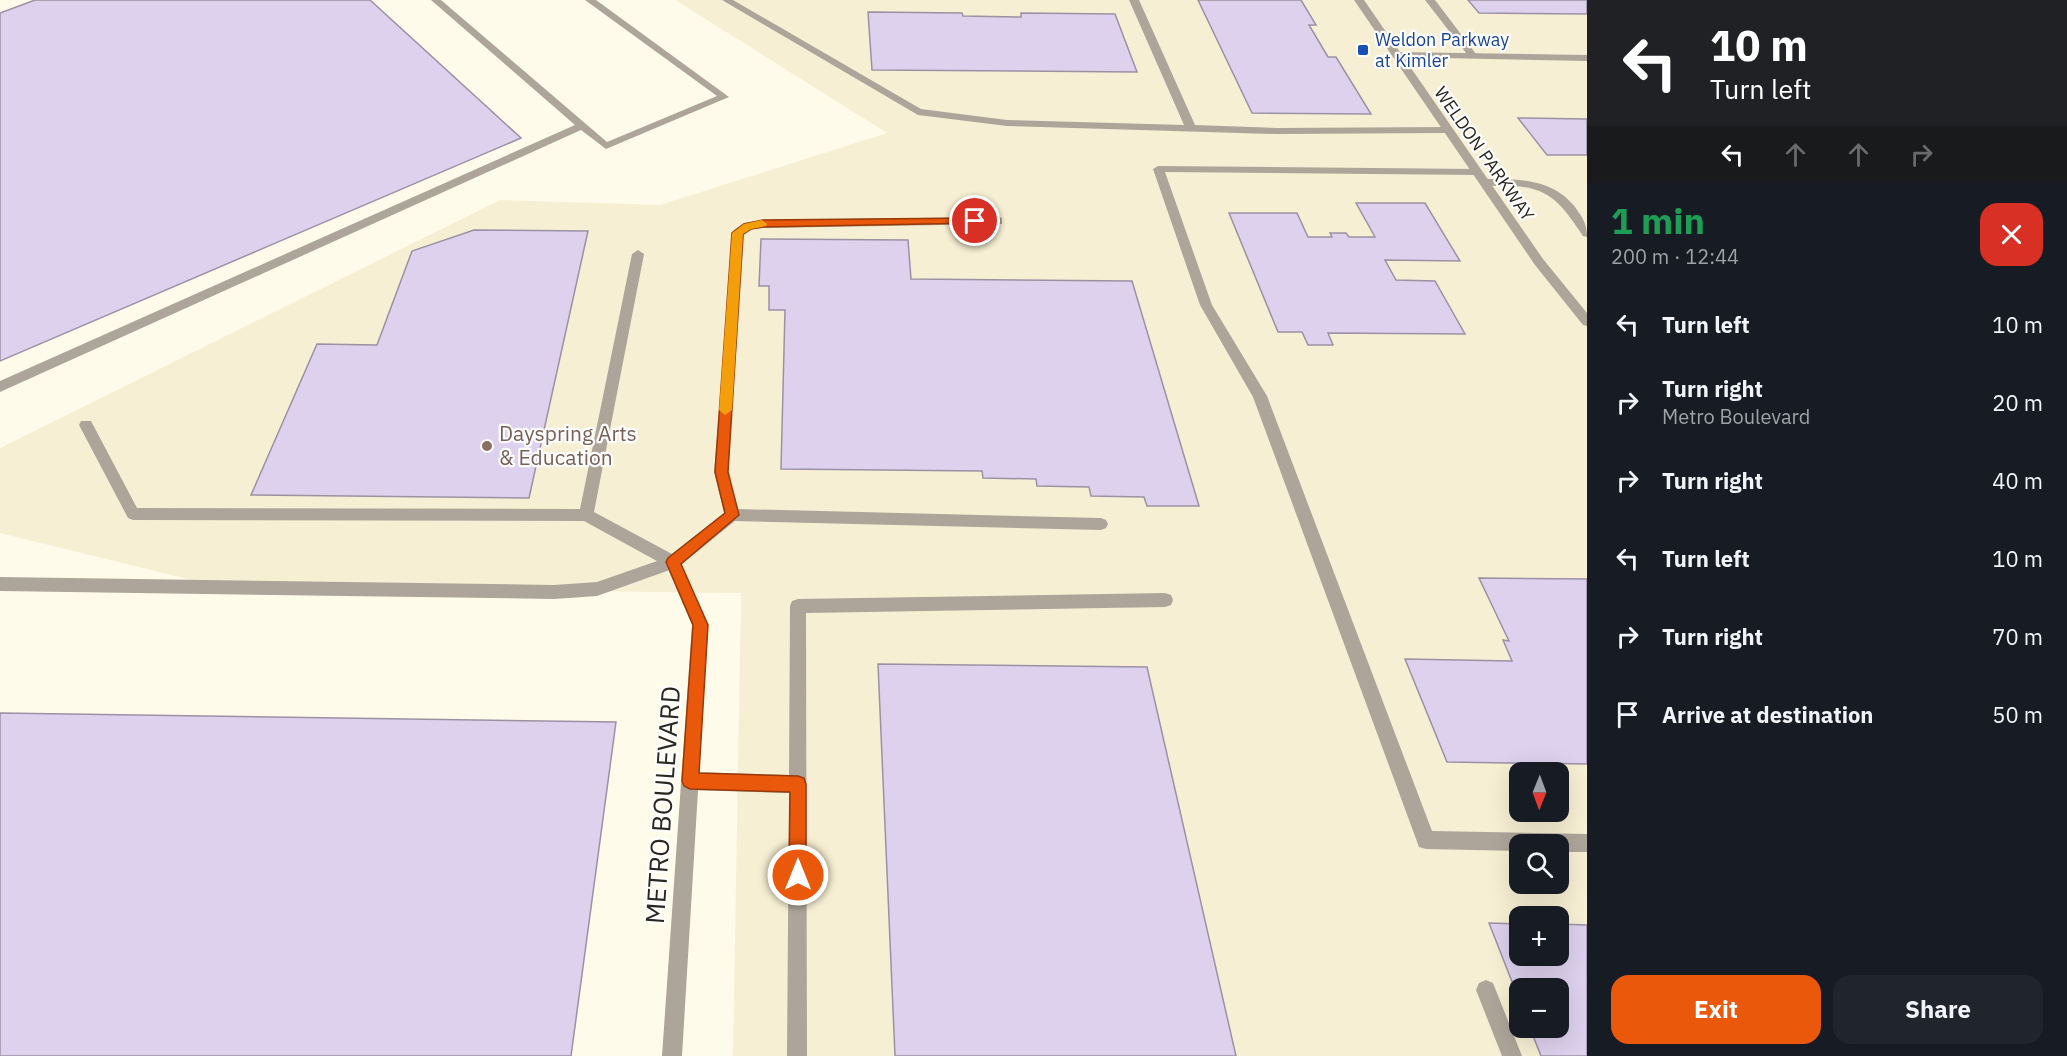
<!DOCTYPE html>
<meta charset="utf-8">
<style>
:root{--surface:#171b24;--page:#20242c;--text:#f1f3f6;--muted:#9ea1a6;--accent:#ea580c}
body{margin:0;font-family:"IBM Plex Sans",sans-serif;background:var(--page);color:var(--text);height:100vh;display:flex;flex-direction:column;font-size:22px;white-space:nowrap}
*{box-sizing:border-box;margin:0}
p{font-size:20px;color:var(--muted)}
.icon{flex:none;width:33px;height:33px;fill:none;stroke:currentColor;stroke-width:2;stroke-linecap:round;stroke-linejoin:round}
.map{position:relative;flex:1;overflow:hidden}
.panel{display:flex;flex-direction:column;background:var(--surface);width:480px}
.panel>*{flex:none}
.top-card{background:#202124;color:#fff;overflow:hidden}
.needle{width:39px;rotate:181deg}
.controls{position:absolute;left:1509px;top:762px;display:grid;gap:12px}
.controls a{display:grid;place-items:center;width:60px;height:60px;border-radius:12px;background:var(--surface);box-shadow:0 6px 24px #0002;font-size:30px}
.pin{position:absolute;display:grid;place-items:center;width:51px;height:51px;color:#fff;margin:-26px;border:3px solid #fff;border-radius:50%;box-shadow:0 2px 6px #0007}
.me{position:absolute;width:66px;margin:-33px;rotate:0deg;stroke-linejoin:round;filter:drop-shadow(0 0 4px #0008)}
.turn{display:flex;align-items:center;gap:21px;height:126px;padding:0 24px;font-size:27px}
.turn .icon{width:78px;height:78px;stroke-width:2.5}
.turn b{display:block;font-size:42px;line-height:51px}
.lanes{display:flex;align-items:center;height:57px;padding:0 24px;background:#0003;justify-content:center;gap:30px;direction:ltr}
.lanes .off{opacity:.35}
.round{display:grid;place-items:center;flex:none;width:63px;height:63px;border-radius:18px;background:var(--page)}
.head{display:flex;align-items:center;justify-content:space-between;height:102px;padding:0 24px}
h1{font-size:36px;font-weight:700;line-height:45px;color:#1e9e55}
.action{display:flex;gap:12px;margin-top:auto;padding:12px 24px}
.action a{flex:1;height:69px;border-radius:18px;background:var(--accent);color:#fff;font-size:24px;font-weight:700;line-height:69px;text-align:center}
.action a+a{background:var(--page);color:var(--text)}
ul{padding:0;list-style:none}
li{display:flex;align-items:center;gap:18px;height:78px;padding:0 24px}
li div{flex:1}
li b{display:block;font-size:22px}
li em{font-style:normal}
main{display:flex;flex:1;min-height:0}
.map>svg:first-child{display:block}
</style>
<main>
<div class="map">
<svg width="1587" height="1056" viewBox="0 0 1587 1056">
<rect width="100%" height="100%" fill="#fffbea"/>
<path fill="#f7efd3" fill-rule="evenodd" d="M675,0H1587V1056H733L741,593L220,587L0,533V448L500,200L660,205L887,133ZM1520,772H1558V812H1520ZM1520,844H1558V884H1520ZM1520,916H1558V956H1520ZM1520,988H1558V1028H1520Z"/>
<path fill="#ddd1ed" stroke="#9a92a4" stroke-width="1.5" d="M35,0H370L521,138L0,361V13Z
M1198,0H1301L1316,25H1309L1328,57H1336L1371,114L1252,113Z
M1468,0H1587V14L1479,13Z
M868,12L962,13L963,16L1021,17V13L1115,14L1137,72L872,70Z
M1518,118L1587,119V155H1547Z
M1356,203H1425L1460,261L1385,260L1396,280L1435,281L1465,334L1328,333L1333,345H1308L1302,332H1278L1229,213H1297L1308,237H1332L1330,233H1346L1349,237H1375Z
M474,230L588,231L529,498L251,495L317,344L377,345L412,251Z
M761,239L908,240L911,279L1132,281L1199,506H1147L1144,497L1091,496L1089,487L1037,486L1036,479L983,478L982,471L781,469L785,310H769V286H759Z
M1479,578L1587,579V764L1447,762L1405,659L1512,661L1503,640L1509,641Z
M878,664L1147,667L1236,1056H895Z
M0,713L616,722L571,1056H0Z
M1489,923L1520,924V956H1558V924L1587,925V1056H1541L1530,1028H1558V988H1520V1002Z"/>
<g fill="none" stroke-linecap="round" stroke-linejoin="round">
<path fill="#ada59a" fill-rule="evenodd" d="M431,0H441L607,142L717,96L585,0H596L729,97L606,149L581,130L0,392V381L575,125Z
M722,0H733L921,109L1007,120L1184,125L1129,0H1139L1195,125L1276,128L1447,127L1452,130L1447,133L1276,134L1007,126L918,115Z
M1425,0H1435L1476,54V58H1470Z
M1158,166L1476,169L1481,172L1476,175L1165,172L1212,305L1267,396L1432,831L1587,834V852H1558V844H1520V851L1426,849L1419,847L1253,397L1200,305L1153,169Z
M1484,179C1518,179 1552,178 1575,207C1583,218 1587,224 1587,237L1583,236C1563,207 1552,188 1513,186C1502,185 1491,187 1480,184V180Z
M998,217L1002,218V224L763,228L751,229L744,235L728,472L738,509L1101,518L1106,520L1108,524L1106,528L1101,530L735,521L678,567L597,596L554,599L0,591V577L554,585L597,582L657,561L584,521L133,520L128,518L79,425L81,421H91L137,508L580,509L632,254L638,250L644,254L594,512L672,554L724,513L714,472L734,230L744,223L763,220Z
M1165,593L1171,595L1173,600L1171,605L1165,607L806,613L807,1056H787L789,793L690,790L684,787L681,781L684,775L690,772L789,775L790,606L792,601L798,599Z
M1486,980L1493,983L1522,1056H1502L1476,990L1479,983Z"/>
<path fill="#ada59a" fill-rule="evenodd" d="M1396,52L1587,55V61L1393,57L1391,55Z
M673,555L678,557L708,625L682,1056H662L692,625L665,562L668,557Z"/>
<path fill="#ada59a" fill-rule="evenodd" d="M1354,0H1364L1543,259L1587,313V326L1583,325L1535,265Z"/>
</g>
<path fill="#ea580c" stroke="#983908" stroke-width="1.5" d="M975,218L979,219V223L763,227L751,229L743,234L728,472L739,515L681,564L708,625L699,773L798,776L804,778L806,784V875L804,881L798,883L792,881L789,875L790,792L690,789L684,786L682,781L693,625L666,562L668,558L725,513L715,472L732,233L744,224L763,220Z"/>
<path fill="#f59e0b" d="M762,220L767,224L766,226L751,229L743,234L732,410L725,415L719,410L732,233L744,224Z"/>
<rect fill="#1a4fb4" stroke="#fff" stroke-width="2" x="1357" y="44" width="12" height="12" rx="3"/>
<circle fill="#8d6e63" stroke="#fff" stroke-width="2" cx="487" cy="446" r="6"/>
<g text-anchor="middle" stroke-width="4.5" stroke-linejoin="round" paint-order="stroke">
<g font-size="18" fill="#164399" stroke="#fff" text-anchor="start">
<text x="1375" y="46">Weldon Parkway<tspan x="1375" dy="21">at Kimler</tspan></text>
</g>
<g font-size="18" fill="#29271f" stroke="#fff">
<text transform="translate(1484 154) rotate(55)" y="6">WELDON PARKWAY</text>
</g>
<g font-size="21" fill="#785e54" stroke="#fff" text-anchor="start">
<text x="499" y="441">Dayspring Arts<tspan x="499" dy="24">&amp; Education</tspan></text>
</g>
<g font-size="26" fill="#29271f" stroke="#fff">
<text transform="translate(663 805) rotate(-86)" y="9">METRO BOULEVARD</text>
</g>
</g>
</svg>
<div class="controls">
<a><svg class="needle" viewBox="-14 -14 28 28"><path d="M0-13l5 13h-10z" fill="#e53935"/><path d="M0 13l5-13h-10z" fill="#9ea1a6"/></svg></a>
<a><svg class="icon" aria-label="search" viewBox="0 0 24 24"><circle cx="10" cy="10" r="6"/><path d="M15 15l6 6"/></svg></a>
<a>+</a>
<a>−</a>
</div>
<div class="pin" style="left:975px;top:221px;background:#d93025"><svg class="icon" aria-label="arrive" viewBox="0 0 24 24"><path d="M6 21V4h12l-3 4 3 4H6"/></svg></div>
<svg class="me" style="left:798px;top:875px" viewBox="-20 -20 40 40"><circle r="17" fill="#ea580c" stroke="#fff" stroke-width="3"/><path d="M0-11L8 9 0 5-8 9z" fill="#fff"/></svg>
</div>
<section class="panel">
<div class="top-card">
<div class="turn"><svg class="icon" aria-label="left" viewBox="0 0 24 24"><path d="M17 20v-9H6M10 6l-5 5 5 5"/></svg><div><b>10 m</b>Turn left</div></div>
<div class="lanes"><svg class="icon" aria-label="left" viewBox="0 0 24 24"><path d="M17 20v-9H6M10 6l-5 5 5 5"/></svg><svg class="icon off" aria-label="ahead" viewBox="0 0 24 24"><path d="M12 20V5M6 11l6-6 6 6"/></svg><svg class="icon off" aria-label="ahead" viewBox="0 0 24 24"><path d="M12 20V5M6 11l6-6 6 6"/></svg><svg class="icon off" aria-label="right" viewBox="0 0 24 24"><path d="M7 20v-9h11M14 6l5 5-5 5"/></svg></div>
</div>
<div class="head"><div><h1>1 min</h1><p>200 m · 12:44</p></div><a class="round" style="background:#d93025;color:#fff"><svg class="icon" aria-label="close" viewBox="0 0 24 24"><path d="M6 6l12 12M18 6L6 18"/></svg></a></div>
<ul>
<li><svg class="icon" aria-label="left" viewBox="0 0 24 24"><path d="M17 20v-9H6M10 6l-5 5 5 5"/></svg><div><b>Turn left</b></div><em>10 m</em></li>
<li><svg class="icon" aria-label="right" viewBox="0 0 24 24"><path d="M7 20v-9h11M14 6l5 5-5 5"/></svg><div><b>Turn right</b><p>Metro Boulevard</p></div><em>20 m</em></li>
<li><svg class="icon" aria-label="right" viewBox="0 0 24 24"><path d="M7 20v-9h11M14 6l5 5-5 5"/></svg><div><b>Turn right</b></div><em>40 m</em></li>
<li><svg class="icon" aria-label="left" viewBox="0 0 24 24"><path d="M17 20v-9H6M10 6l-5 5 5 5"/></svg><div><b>Turn left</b></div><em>10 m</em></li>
<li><svg class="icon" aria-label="right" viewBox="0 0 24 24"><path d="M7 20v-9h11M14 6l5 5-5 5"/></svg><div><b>Turn right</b></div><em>70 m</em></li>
<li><svg class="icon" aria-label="arrive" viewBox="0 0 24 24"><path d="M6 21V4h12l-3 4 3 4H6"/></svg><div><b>Arrive at destination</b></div><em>50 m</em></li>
</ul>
<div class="action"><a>Exit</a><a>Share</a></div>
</section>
</main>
